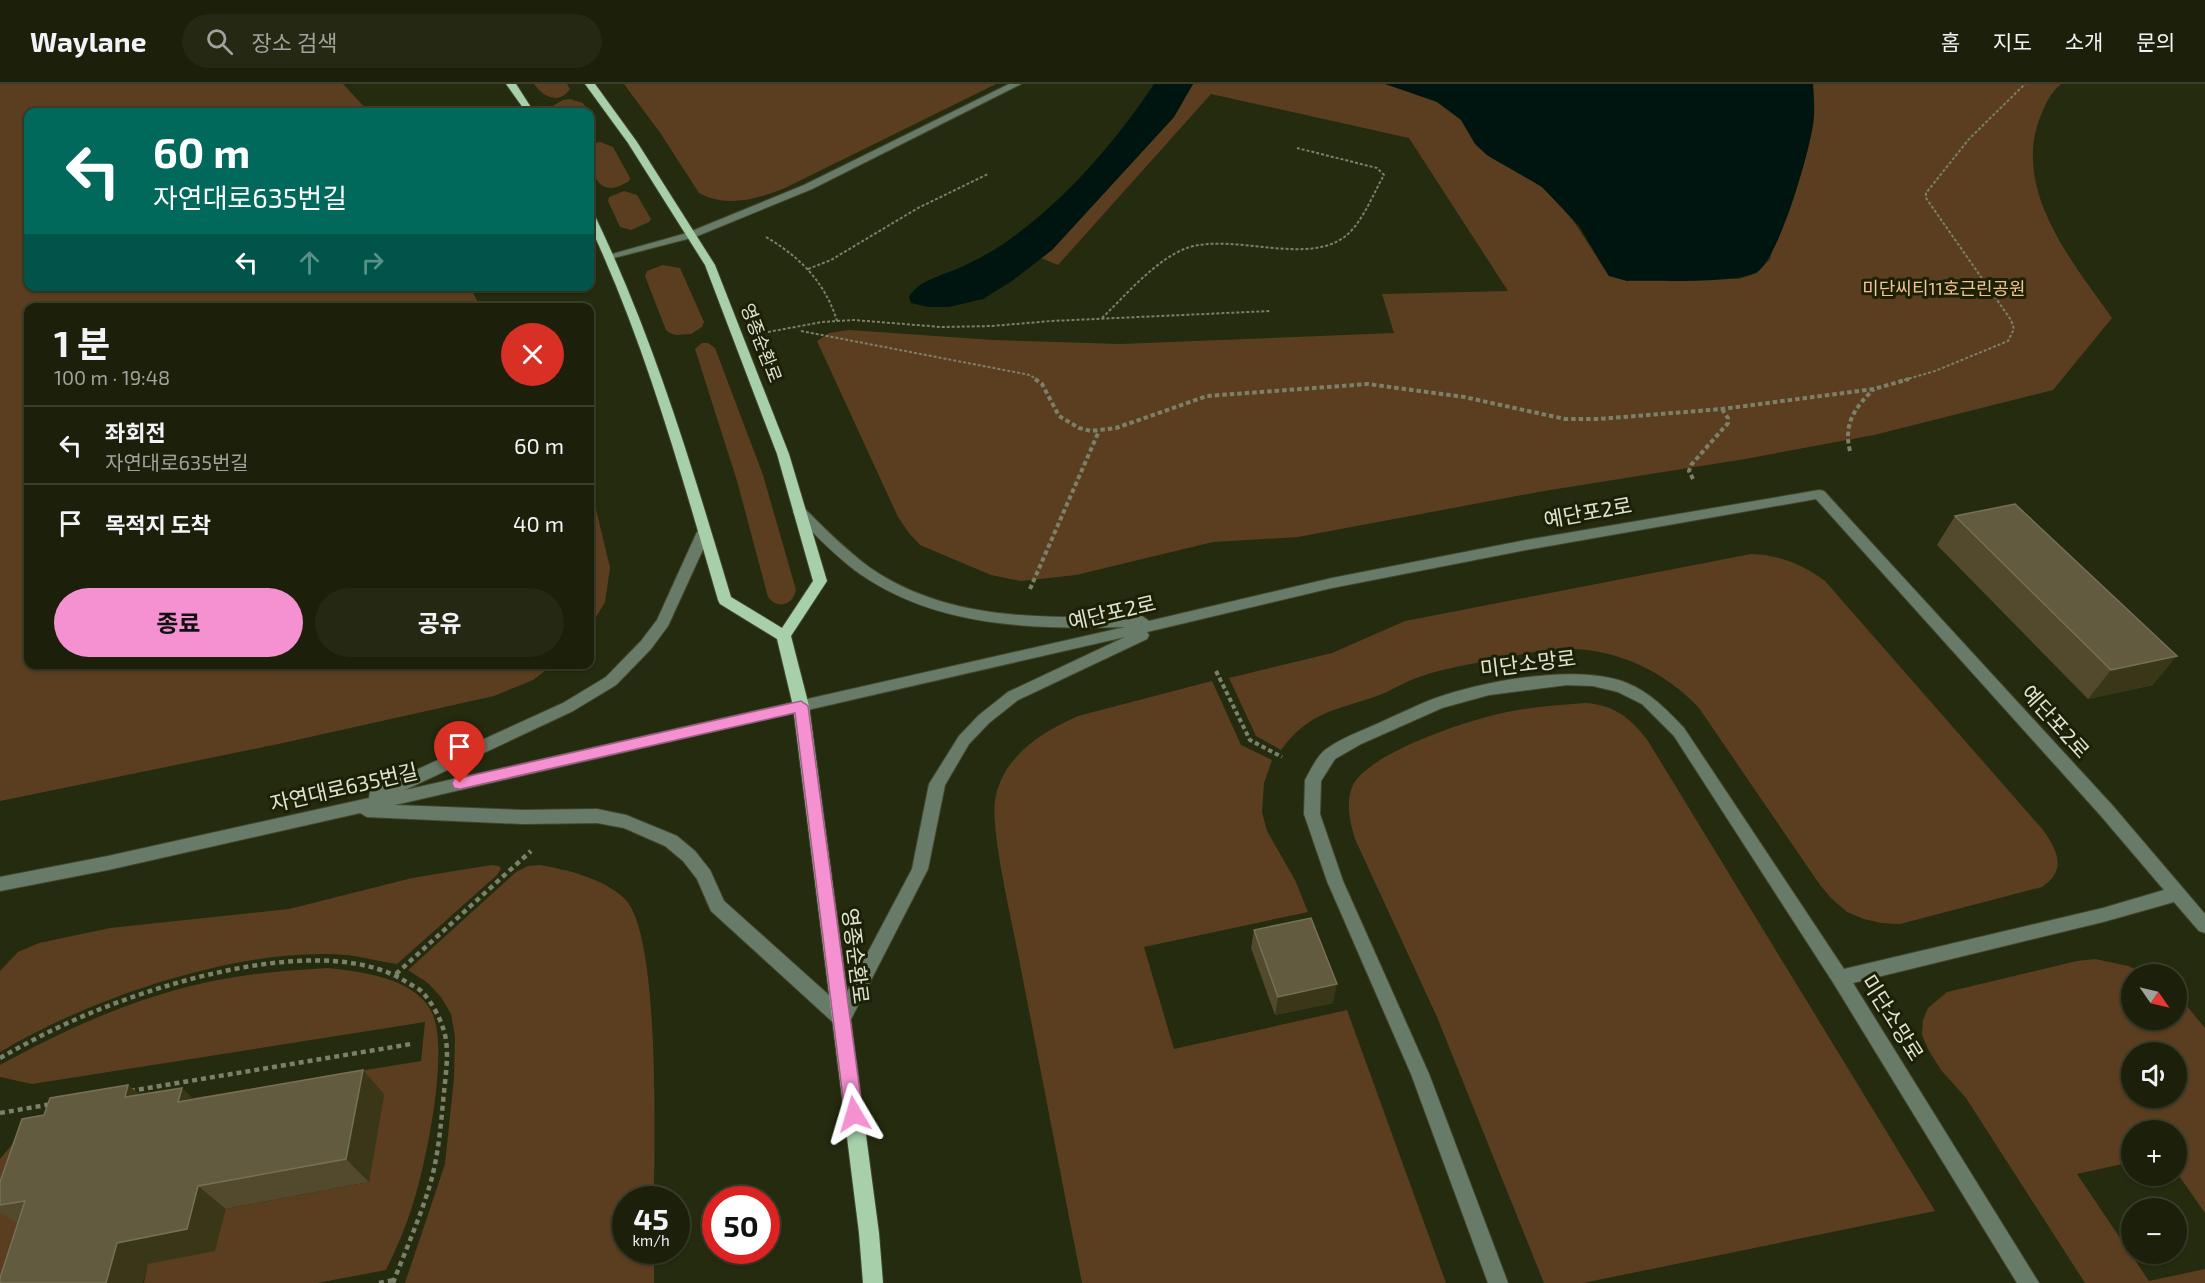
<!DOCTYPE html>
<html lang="ko">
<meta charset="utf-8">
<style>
:root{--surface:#1c200a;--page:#252813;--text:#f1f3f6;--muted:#a0a39c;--line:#3a3e2b;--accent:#f590d1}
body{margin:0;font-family:"Exo 2","Noto Sans KR",sans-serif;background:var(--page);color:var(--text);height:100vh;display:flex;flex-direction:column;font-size:22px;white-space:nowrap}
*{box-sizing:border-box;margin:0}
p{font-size:20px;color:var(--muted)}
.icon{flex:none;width:33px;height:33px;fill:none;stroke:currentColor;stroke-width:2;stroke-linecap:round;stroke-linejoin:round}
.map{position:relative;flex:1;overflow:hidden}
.details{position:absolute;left:24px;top:219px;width:570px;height:366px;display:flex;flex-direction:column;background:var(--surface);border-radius:12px;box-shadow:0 2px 4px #0004,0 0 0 2px var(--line)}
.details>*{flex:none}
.top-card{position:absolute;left:24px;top:24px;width:570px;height:183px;border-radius:12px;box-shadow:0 2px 4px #0004,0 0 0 2px var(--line);background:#00695c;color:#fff;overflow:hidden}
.needle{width:39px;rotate:124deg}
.tools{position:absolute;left:2121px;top:880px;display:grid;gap:12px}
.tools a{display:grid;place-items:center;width:66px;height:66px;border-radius:50%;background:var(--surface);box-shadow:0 2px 4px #0004,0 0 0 2px var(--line);font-size:30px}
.speed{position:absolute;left:612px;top:1102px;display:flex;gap:12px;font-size:30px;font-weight:700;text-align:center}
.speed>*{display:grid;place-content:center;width:78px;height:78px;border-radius:50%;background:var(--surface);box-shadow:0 2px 4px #0004,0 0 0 2px var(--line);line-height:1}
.speed small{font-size:15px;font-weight:400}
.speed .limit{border:9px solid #d22;background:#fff;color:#111}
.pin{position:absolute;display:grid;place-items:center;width:51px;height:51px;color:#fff;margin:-62px -26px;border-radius:50% 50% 50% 0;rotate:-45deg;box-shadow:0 0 6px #0007}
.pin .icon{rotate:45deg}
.me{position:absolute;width:66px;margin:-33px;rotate:353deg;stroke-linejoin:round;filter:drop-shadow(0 0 4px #0008)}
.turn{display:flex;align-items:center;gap:21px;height:126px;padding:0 30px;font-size:27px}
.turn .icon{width:78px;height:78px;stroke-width:2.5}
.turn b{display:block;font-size:42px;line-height:51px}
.lanes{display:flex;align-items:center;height:57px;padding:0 30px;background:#0003;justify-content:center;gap:30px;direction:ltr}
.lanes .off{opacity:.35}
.round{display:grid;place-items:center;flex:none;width:63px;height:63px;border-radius:32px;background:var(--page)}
.head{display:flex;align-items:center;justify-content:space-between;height:102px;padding:0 30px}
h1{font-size:36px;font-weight:700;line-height:45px}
.action{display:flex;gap:12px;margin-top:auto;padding:12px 30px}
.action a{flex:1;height:69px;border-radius:36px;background:var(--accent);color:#111;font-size:24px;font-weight:700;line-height:69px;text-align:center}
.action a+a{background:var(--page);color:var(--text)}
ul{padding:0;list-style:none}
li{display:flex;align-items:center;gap:18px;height:78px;padding:0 30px;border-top:2px solid var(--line)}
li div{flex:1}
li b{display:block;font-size:22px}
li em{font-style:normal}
header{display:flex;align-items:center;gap:36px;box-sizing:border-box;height:84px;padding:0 30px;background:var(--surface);border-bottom:2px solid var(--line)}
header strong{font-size:28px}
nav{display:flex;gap:33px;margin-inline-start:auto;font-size:21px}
.search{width:420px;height:54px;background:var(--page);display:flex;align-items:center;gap:15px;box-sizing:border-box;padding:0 21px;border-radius:33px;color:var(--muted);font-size:22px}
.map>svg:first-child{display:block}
</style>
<header>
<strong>Waylane</strong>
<div class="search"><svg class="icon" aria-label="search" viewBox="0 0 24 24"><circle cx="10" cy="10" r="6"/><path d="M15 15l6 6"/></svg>장소 검색</div>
<nav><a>홈</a><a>지도</a><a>소개</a><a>문의</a></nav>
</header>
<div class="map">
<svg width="2205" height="1199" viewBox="0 0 2205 1199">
<rect width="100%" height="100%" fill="#252b0e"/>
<path fill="#5b3e20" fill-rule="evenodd" d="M0,0H343L369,28H28V202H470L480,223L28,224V580L553,581L533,596L494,612L283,659L0,717Z
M534,0H567L570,5C559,21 543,13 534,0Z
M624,0H996L785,104C758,115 726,124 699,109L661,50Z
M1193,0H1385C1410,7 1446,16 1463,38C1471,50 1475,62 1487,71C1504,83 1527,90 1543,104C1573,129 1587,160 1609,192L1739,195L1757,189L1770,175L1813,0H2061C2049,10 2043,25 2038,39C2015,110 2074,180 2112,234L2053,306L1874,351L1745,375L1544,407L1298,453L1213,458L1076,491L1021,497L991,491L920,461L909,449L898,433L817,257L829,249L849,246L993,256L1120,260L1394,249L1382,210L1508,207L1409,54L1211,10L1058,181L1041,174L1052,166L1174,33Z
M570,15L583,19L589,28H555L551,23L563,16Z
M600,58L613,63L630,94L629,97C596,118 590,86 590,60Z
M624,107L637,111L651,135L649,138L631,146L620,143L608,117L609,113Z
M663,181L680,184L704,238L702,243L691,250L676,251L670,249L666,246L645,192L647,187Z
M702,259H708L715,264L763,391L796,506C793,521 778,526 768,513L737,397L695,265Z
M590,400L610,484L605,518L590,543Z
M1751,470C1779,471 1802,480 1825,497L2043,746C2058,767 2067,786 2042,803L1900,840L1881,839L1864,835L1847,828L1832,815L1820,801L1699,624C1666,588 1616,564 1566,565C1543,565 1521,571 1498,575C1471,580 1445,584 1419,593C1404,598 1391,607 1377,612C1334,627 1310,627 1281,666L1256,652L1229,594L1332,569L1405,537Z
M1212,597L1241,661L1272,676L1264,699L1262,728L1267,747L1295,796L1308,828L1144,863L1174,965L1347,926L1446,1199H1082C1059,1083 1037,966 1014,850C1008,819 989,738 996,711C1006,670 1042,648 1078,632Z
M1584,619C1613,620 1631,634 1648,657L1935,1127L1583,1199H1544L1437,933L1355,755C1350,738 1345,718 1353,701C1370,668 1471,635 1507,628C1532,623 1559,621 1584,619Z
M491,781L499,782L501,785L497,791L397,880C380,878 364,873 347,871C241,862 90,914 0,968V887L18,868L39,859L110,844L289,825L412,794Z
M540,781C568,786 602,794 624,814C661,848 654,1060 654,1116H626V1167H654V1199H405L445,1080L454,994L455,953L451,930L441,913L428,899L408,886L516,788L528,782Z
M2095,875L2128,882L2148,891H2132V936H2176L2177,910L2205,944V1129L2177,1089L2176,1047H2132L2131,1078L2077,1090L2149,1197L2205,1185V1199H2085L1966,1014L1941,986L1929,967L1922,951L1923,936L1928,924L1947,908L2077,877ZM2132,969H2176V1014H2132Z
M328,884C361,888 411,893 430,925C452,960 425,1084 412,1123C405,1145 396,1165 386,1186L317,1199H144L147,1184L134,1187L226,1125L369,1098L384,1011L0,1199V1075L14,1058L37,1043L58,1036L421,977L425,938L32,1000L0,993V981C69,943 145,909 223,895C257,889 292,886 328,884Z"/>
<path fill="#011510" d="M1154,0H1193L1174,33L1052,166L1012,197L983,215L949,223H928L911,219L909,213C919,196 941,192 959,184C974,177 990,169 1003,160C1063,119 1114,60 1154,0Z
M1385,0H1813C1814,13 1815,29 1813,41C1809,69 1778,179 1755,189C1731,200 1657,196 1627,197L1609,192L1579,142L1542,103L1487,71L1475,60L1461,36L1437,18Z"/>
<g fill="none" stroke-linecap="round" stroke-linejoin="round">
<defs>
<path id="minor" d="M1009,0H1021L812,105L695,153L610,175L605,172L687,149L804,101Z
M1819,406L1824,407L2113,722L2205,830V849L2199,847L2174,818L2103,838L1853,899L2039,1199H2017L1834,900L1674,652L1642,620L1618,608L1593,602L1567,601L1489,611L1442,624L1361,660L1335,675L1321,697L1320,730L1343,797L1429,990L1508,1199H1488L1411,990L1327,797L1304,730L1305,696C1310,687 1317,672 1325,666C1341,654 1361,647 1379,639C1397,631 1415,622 1433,615C1483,597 1578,579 1627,599C1651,609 1667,626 1684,644L1844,885L2103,824L2164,806L2101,732L1816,415L1526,466L1332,504L1147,548L1149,551L1147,555L1018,616L989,639L969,660L945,701L928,785L848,941L842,943L836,941L711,827L697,795L683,777L665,762L624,744L597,739L523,740L367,733L360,729L108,786L0,807V793L108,772L369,714L370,707L563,619L606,593L641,557L657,536L697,448L704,443L711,448L668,542L651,565L616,601L573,627L405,706L1125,543C1033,545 938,544 860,490C836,473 816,451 795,431L793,428L800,424L805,425C825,445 846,466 869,483C949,539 1049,534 1142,532L1149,537L1332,494L1526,456ZM1125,553L1008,608L979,631L959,652L929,700L912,785L840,921L724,817L710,786L695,767L677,752L626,731L597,725L523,726L395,721Z"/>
<path id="major" d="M506,0H516L534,28H526Z
M585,0H595L637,58L715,181L789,370L827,497L791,552L809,622L879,1149L883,1199H863L859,1149L793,622L777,555L720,520L718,516C681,389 646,262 590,142V129L595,132C654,255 692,383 731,513L782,544L813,497L777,370L705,181L628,59Z"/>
</defs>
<use href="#minor" stroke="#43482d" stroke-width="2"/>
<use href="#major" stroke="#43482d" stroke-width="2"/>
<path stroke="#7b8068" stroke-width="2" stroke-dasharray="3 2" stroke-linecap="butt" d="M766,153C800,173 825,198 837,237
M808,185L831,176L918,124L988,90
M1102,234C1125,212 1156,175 1187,164C1233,148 1311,184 1348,150C1364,135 1373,110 1384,91L1377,84L1297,64
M801,247L1030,291L1037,296
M768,248L822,238L854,236L941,243L992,242L1051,237L1270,227
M1904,296L1935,287L2008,257L2014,245L2011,236L1926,114V109L1969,55L2025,0"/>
<path stroke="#7b8068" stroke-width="4" stroke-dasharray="4.5 3" stroke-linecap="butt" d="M1035,295L1042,300L1059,332L1079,344L1091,347L1116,344L1207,312L1368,300L1464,313L1565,335H1599L1722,325L1874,305L1909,295
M1850,367C1843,340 1855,323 1874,305
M1693,395L1689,387L1691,381L1728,339V334L1722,325
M1030,505L1099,347
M1216,587L1250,656L1282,673"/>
<path stroke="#7b8068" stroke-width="4.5" stroke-dasharray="5 4" stroke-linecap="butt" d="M396,890L531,767
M0,974C30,957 61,941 93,928C173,895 331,848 408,899C413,902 420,905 423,909C431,917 440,934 443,944C450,963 446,988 444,1008C441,1038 439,1068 431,1097C421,1132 406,1165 393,1199
M130,1007L411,960
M0,1029L52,1020
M379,1199L394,1196"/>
<use href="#minor" fill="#687b69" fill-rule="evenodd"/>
<use href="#major" fill="#a7cfaa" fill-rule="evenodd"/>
</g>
<path fill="#534a2d" d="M1955,432L2153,601L2088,615L1937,461Z
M1254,846L1333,919L1275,931L1251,864Z
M128,1001L140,1011L194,1015L384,1010L369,1098L226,1125L215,1167L148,1180L18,1140L0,1128V1098Z"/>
<path fill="#3a3719" d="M2177,572L2153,601L2088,615L2111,586Z
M1337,900L1333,919L1275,931L1278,913Z
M363,986L384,1010L369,1098L346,1075Z
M128,1001L157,1025L125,1013Z
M182,1004L208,1028L178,1018Z
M198,1102L226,1125L215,1167L148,1180L143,1199H106L117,1159Z"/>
<path fill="#625b3f" stroke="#757056" stroke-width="1.5" d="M2015,420L2177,572L2111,586L1955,432Z
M1311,834L1337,900L1278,913L1254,846Z
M363,986L346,1075L198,1102L187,1145L117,1159L106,1199H0V1194L25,1117L0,1121V1098L22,1035L44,1031L50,1014L128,1001L125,1013L182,1004L178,1018Z"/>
<path fill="#f590d1" stroke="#9f5e88" stroke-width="1.5" d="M801,617L808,622L863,1030L860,1036L854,1038L848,1036L845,1030L795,629L460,705L454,704L452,699L454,695L460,694Z"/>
<g text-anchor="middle" stroke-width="6" stroke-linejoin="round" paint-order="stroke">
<g font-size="18" fill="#f6c291" stroke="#1c2105">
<text x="1944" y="211">미단씨티11호근린공원</text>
</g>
<g font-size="18" fill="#dfe3d2" stroke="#1c2105">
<text transform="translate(761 259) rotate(69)" y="6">영종순환로</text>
</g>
<g font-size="21" fill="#dfe3d2" stroke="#1c2105">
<text transform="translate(1588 429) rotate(-10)" y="7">예단포2로</text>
<text transform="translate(1112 529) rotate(-13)" y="7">예단포2로</text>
<text transform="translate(1528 580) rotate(-7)" y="7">미단소망로</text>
<text transform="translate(2055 638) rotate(48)" y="7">예단포2로</text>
<text transform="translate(344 704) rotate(-13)" y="7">자연대로635번길</text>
<text transform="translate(855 872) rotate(83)" y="7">영종순환로</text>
<text transform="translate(1892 934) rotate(58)" y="7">미단소망로</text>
</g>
</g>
</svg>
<div class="tools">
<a><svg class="needle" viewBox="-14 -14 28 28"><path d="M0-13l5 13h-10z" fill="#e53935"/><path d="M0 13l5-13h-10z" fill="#a0a39c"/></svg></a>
<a><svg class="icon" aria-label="sound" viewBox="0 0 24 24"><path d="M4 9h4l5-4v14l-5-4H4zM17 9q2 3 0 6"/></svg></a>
<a>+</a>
<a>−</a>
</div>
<div class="speed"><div>45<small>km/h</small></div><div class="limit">50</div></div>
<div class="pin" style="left:460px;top:699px;background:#d93025"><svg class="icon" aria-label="arrive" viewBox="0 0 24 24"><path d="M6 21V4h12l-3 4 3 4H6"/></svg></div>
<svg class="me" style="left:854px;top:1030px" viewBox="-20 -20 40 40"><path d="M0-17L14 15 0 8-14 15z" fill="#f590d1" stroke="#fff" stroke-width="4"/></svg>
<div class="top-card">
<div class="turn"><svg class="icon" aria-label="left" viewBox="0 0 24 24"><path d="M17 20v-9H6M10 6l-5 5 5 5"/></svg><div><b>60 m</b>자연대로635번길</div></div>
<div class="lanes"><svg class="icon" aria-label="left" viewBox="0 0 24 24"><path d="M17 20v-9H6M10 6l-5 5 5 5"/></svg><svg class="icon off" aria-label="ahead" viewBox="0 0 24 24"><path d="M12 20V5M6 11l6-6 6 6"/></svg><svg class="icon off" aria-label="right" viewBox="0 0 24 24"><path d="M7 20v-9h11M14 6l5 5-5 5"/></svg></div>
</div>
<section class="details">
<div class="head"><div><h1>1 분</h1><p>100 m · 19:48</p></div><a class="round" style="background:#d93025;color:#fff"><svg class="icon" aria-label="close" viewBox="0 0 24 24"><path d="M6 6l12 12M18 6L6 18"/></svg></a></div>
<ul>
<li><svg class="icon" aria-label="left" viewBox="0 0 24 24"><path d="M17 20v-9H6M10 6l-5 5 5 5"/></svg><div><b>좌회전</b><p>자연대로635번길</p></div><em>60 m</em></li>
<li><svg class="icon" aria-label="arrive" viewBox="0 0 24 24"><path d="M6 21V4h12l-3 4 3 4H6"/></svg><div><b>목적지 도착</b></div><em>40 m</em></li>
</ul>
<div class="action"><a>종료</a><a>공유</a></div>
</section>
</div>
